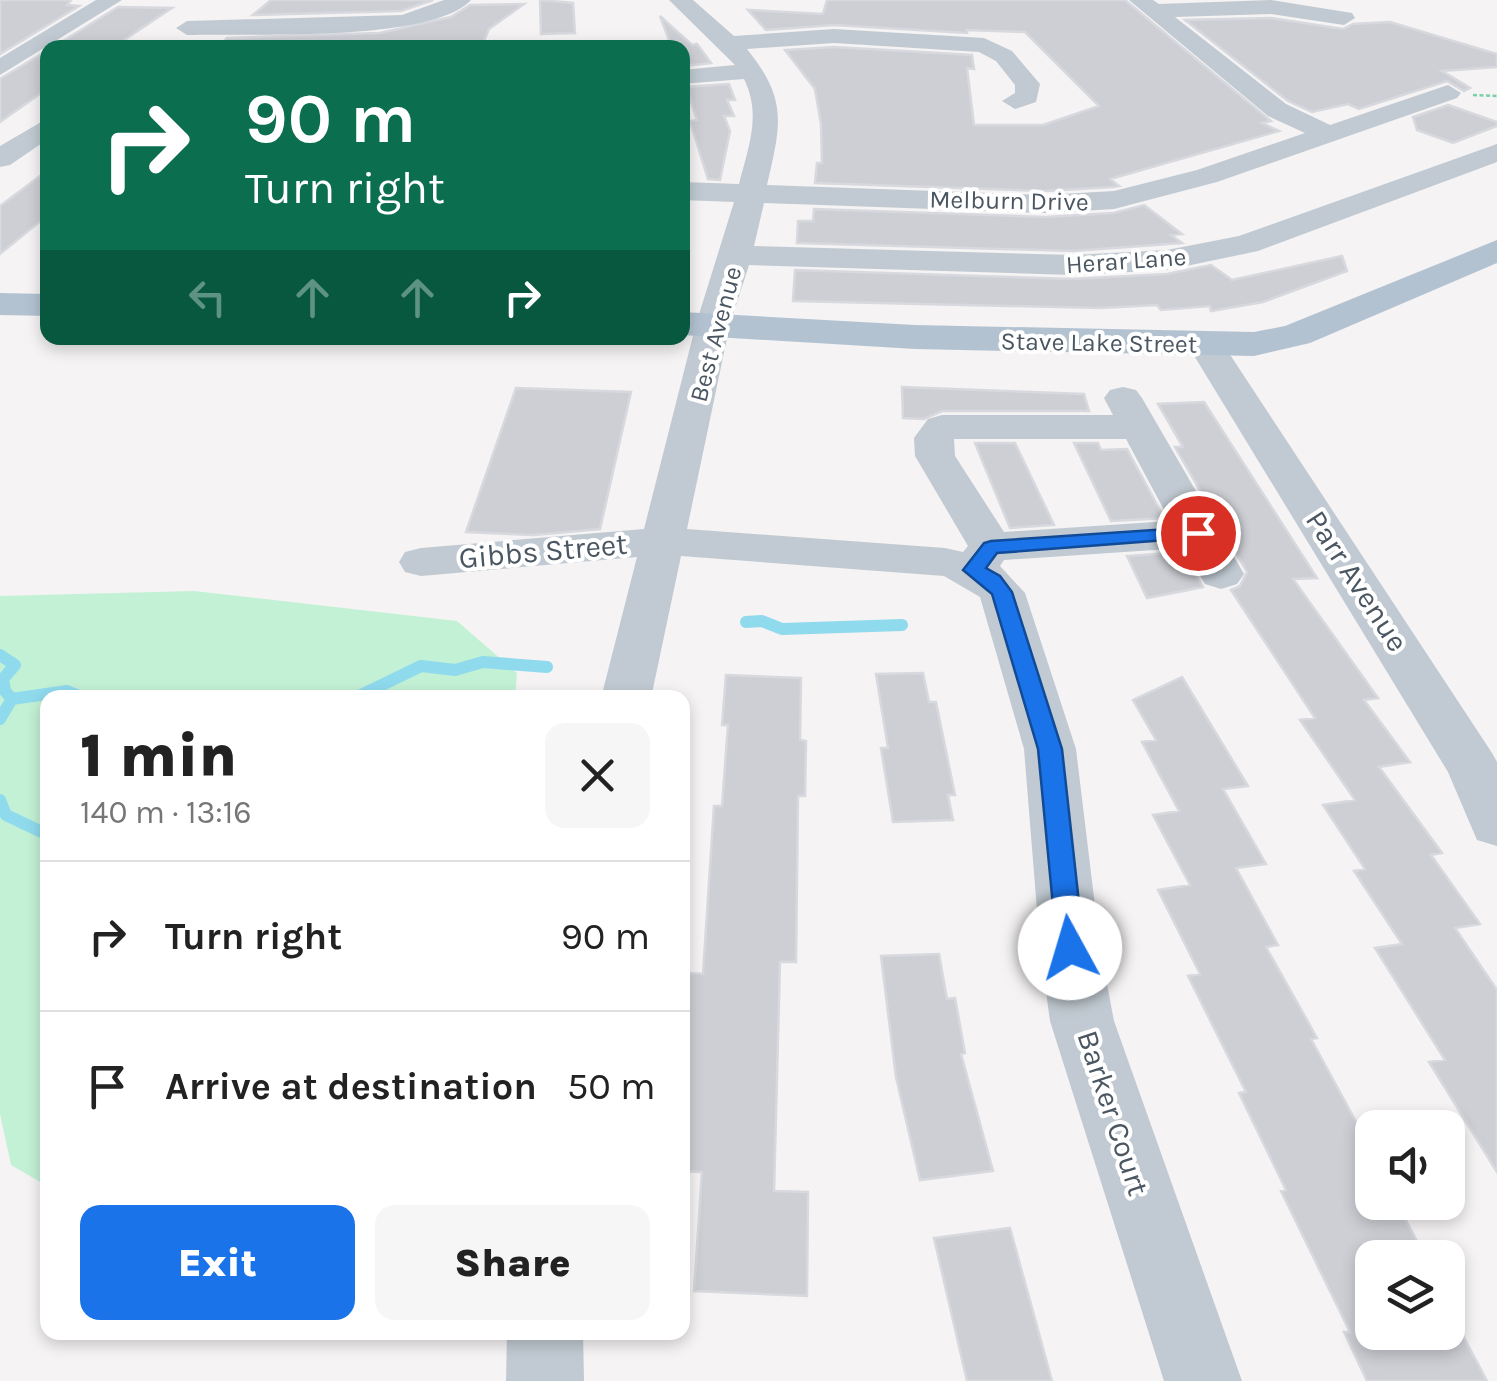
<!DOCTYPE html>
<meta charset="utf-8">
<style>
:root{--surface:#fff;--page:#f6f6f6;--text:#222;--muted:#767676;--line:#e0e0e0;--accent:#1a73e8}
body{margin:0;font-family:Karla,sans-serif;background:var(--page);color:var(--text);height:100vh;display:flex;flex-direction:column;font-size:38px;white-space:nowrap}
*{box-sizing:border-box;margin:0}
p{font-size:32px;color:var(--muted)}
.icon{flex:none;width:55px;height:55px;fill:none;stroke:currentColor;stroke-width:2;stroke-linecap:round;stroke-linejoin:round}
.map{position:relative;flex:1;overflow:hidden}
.sheet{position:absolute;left:40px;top:690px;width:650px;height:650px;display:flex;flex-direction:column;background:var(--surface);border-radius:20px;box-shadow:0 5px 15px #0003}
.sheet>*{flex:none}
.top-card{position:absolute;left:40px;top:40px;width:650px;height:305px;border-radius:20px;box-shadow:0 5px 15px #0003;background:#0b6e4f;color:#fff;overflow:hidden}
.fabs{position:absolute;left:1355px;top:1110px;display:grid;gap:20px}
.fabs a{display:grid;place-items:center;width:110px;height:110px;border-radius:20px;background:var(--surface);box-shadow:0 5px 15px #0003;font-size:50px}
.pin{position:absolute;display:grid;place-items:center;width:85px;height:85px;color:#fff;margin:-42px;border:5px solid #fff;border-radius:50%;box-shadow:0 2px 10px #0007}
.me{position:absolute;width:110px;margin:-55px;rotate:354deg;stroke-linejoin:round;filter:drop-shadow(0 0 8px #0008)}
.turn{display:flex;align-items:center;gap:35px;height:210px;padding:0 40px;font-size:45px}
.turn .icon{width:130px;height:130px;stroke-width:2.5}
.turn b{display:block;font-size:70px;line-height:85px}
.lanes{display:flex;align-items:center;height:95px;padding:0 40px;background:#0003;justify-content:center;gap:50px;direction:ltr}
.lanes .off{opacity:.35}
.round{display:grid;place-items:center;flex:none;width:105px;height:105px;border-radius:20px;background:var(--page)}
.overview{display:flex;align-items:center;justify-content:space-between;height:170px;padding:0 40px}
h1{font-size:60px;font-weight:800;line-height:75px}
.button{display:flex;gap:20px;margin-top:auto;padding:20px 40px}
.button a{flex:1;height:115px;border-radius:20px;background:var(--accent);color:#fff;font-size:40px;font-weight:800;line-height:115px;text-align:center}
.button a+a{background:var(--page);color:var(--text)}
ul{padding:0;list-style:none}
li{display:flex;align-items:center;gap:30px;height:150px;padding:0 40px;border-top:2px solid var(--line)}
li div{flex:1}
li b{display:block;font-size:38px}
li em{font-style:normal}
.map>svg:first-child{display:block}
</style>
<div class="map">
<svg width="1497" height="1381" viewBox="0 0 1497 1381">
<rect width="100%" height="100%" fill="#f5f3f3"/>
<path fill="#c3f1d5" d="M194,591L457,621L517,673L515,697L48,698L47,1186L11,1165L0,1114V596Z"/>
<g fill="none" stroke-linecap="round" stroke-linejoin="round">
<path stroke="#90daee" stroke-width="12" d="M746,622L762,621L782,629L902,625
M0,655L15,665L3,679L5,691L12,699L67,691L84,698
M355,698L421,666L455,670L483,662L547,667
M0,719L12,699
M0,800L6,815L48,835"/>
</g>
<path fill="#cdcfd5" stroke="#d7d9de" stroke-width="2.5" d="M0,0H71L67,5L79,6L0,54Z
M271,0H433L401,11L253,15Z
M540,0L573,3L575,33L541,34Z
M827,0H1125L1271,121L1262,123L1279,131L1110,179L1119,186L1113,187L1045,191L815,183L817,163H822L821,124L815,89L785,50L834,47L972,55L974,69L967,68L974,125H1043L1099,106L1025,32L967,30V33L834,25L766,30L748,10L823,14Z
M524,4L489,29L481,48H449L451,44L217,48L227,38L380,33L451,17L470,5Z
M118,7L172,8L112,48H52Z
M660,16L692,45L697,44L711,63L682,66V48H672Z
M1271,18L1343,29L1353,24L1390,22L1497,54V67L1442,71L1470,88L1464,91L1447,81L1359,109L1348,104L1312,112L1288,101L1185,20Z
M48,50V88L0,122V79Z
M729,84L735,100H727L734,116H724L730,131L720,180L708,179L690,121L697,120L686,87Z
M1448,105L1497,122V126L1453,143L1417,130L1413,117Z
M48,170V215L0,254V206Z
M1144,205L1182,234L1171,235L1182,243L1073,251L797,243L798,221H813L814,209L1045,217L1114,213Z
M1342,256L1347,271L1263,302L1211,311L1210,306L1161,310L1157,305L1100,308L793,301L795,270L1073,279L1167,274L1211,265L1232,280Z
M902,387L1084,394L1089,411H942L924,419L903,418Z
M516,388L631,392L600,529L533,535L466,532Z
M1204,402L1317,578L1293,579L1378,698L1364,700L1410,762L1379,767L1442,853L1431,855L1480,924L1455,928L1497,990V1172L1429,1062L1445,1060L1375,948L1402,944L1354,871L1365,869L1323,805L1355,800L1300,720L1315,718L1231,590L1240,586L1247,572L1175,447H1183L1158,404Z
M975,443H1015L1054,525L1010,528Z
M1074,443H1098L1101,450L1127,449L1164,518L1111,521Z
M1182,552L1203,587L1147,598L1127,556Z
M923,673L929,702H936L955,795H948L953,820L893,822L881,748H888L876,674Z
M726,675L801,678L800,740L806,741L805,796H798L796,962H780L774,1191L808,1192L807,1296L694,1291L702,1172L682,1171V1021L687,973L703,974L714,806H722L728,725H722Z
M1182,677L1248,786L1223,789L1266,864L1236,868L1278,945L1266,947L1317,1038L1311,1039L1372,1151V1202H1396L1426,1258H1372V1332H1461L1487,1381H1367L1344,1332H1350L1281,1191L1286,1190L1239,1093L1246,1092L1188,976L1200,974L1158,890L1190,885L1153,815L1179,811L1142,742L1156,740L1133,700Z
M939,954L947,999L955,998L965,1053L961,1054L993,1171L920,1180L896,1077L881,956Z
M1010,1228L1052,1381H967L934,1238Z"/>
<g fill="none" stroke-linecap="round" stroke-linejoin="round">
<path stroke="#7ad0a6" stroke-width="2.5" stroke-dasharray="4 2.5" stroke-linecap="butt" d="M1473,95L1497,96"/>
<path fill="#c1cad2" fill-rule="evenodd" d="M96,0H122L0,75V58Z
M444,0H471C431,43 249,33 187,35L176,28L187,21L402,15Z
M669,0H693L734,36L834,29L984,38L1012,51L1040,84L1036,102L1015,109L1002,101L1015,93V85L996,61L979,52L834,43L747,49C788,100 781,124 767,185L1045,195L1114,191L1197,170L1305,133L1268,116L1129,0H1153L1159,4L1271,0L1352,13L1355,18L1344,25L1271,14L1175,17L1286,104L1330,125L1448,85L1461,93L1457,98L1217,182L1114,209L1045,213L764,203L754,246L1073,255L1167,250L1239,236L1497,144V162L1258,251L1167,270L1073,275L749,265L730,324L687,529L945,548L963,552L968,546L915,456L914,438L928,419L942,415H1113L1104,398L1110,390L1123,387L1136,390L1142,398L1244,574L1237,584L1221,589L1205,584L1184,548L1004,560L1000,566L1025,593L1076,749L1100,947L1114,1021L1242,1381H1164L1050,1021L1040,947L1024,749L980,597L944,576L681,556L651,698H601L637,557L421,576L405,572L399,562L405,552L421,548L644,529L696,324L734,202L682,200V182L739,184C748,148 762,115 744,79L682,84V70L735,65ZM954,439H1126L1170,521L1004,532L955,456Z
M48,118V139L10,165L0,167V146Z
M1205,333L1218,336L1223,344L1492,753L1497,762V846L1477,840L1448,772L1187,344L1192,336Z
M507,1332H583L584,1381H506Z"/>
<path fill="#b3c2d1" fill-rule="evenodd" d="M1497,240V263L1310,343L1254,356L915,349L682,335V312L915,325L1254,332L1285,326Z
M0,293L48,294V316L0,315Z"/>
</g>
<path fill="#1a73e8" stroke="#114b97" stroke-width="2.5" d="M1198,527L1205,529V537L997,553L986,568L1000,576L1012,592L1062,749L1084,948L1080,956L1070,960L1061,956L1057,948L1038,749L992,594L963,570L984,543L991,541Z"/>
<g text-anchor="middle" stroke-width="8" stroke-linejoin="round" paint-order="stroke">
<g font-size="25" fill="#4a5661" stroke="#fff">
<text transform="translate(1009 200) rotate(1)" y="9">Melburn Drive</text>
<text transform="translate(1126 260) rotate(-4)" y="9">Herar Lane</text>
<text transform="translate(715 334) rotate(-75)" y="9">Best Avenue</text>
<text transform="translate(1099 342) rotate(1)" y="9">Stave Lake Street</text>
</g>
<g font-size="30" fill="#4a5661" stroke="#fff">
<text transform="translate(543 551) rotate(-5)" y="10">Gibbs Street</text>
<text transform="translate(1357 581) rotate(57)" y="10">Parr Avenue</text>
<text transform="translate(1113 1113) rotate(72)" y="10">Barker Court</text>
</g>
</g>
</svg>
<div class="fabs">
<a><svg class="icon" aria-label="sound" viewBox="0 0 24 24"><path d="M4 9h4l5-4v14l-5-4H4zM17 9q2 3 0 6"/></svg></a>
<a><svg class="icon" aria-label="layers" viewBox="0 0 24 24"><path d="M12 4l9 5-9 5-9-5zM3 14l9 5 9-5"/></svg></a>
</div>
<div class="pin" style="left:1198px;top:533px;background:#d93025"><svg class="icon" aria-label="arrive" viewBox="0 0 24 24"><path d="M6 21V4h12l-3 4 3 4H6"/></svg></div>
<svg class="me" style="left:1070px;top:948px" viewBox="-20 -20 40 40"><circle r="19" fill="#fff"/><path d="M0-13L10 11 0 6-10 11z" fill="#1a73e8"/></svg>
<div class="top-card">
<div class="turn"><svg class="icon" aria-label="right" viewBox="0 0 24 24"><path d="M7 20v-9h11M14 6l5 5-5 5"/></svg><div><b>90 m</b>Turn right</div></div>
<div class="lanes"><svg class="icon off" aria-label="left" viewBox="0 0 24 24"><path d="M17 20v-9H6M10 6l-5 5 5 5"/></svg><svg class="icon off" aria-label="ahead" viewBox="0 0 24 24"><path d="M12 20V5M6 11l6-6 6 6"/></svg><svg class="icon off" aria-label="ahead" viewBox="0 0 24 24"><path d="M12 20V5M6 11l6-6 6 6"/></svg><svg class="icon" aria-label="right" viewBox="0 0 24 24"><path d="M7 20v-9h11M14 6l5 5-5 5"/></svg></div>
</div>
<section class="sheet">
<div class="overview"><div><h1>1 min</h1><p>140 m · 13:16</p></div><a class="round"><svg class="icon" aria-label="close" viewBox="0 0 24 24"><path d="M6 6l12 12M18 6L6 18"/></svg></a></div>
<ul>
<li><svg class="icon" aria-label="right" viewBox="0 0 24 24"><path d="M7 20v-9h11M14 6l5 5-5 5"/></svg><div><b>Turn right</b></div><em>90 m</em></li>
<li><svg class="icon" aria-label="arrive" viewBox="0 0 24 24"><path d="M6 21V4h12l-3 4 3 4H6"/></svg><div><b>Arrive at destination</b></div><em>50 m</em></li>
</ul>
<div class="button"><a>Exit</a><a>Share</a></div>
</section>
</div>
